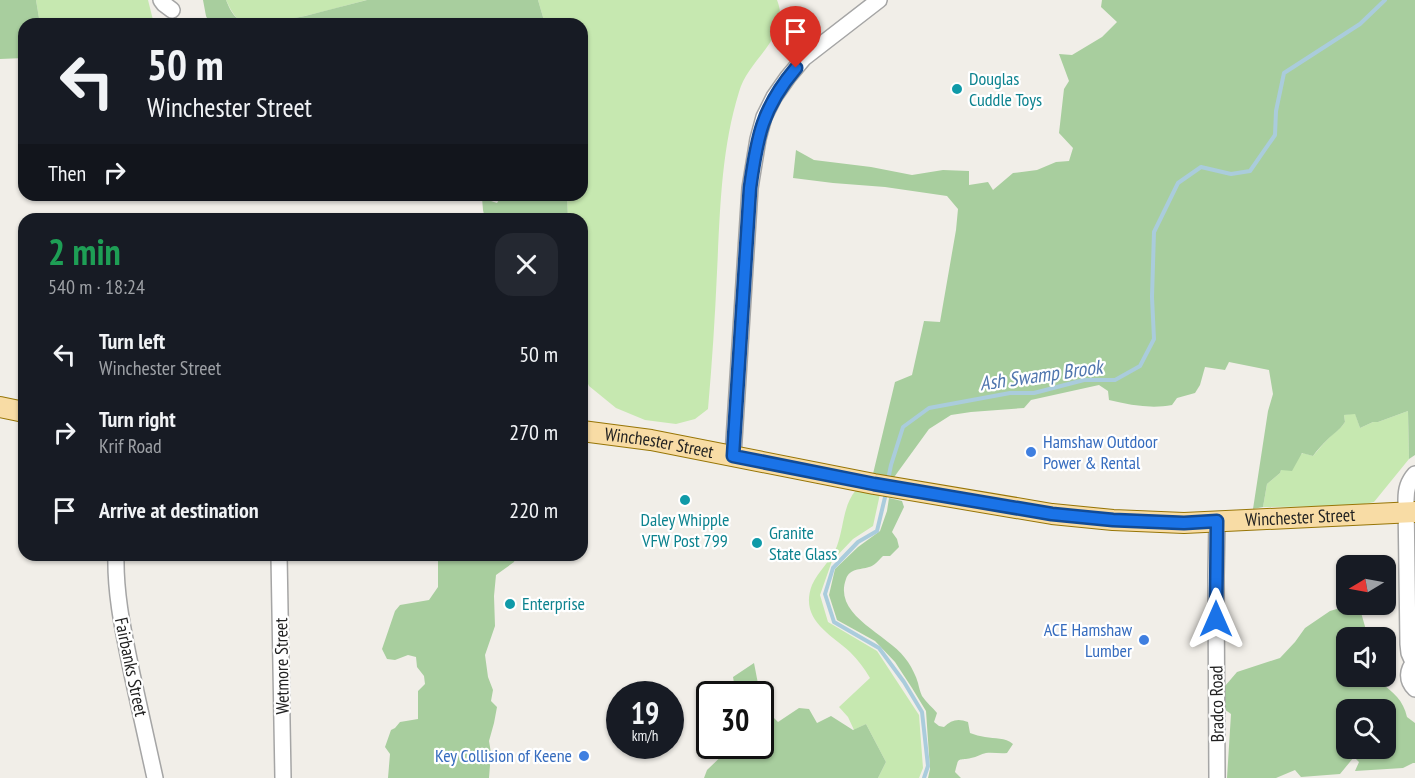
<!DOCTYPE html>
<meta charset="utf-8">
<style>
:root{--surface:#171b24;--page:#242831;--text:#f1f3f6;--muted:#9ea1a6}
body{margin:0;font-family:"PT Sans Narrow",sans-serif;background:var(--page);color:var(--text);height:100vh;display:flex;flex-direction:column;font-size:22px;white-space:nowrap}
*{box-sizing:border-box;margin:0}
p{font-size:20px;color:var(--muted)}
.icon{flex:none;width:33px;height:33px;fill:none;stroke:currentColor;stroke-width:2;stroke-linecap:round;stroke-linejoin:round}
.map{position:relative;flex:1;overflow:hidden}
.details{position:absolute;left:18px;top:213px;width:570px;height:348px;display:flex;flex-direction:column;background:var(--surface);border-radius:18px;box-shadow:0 2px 4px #0004}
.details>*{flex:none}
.banner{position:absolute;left:18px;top:18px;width:570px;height:183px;border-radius:18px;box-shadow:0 2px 4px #0004;background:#171b24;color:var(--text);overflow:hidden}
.needle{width:39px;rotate:260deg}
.fabs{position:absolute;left:1336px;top:555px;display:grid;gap:12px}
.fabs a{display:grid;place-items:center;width:60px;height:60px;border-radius:12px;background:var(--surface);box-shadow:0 2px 4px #0004;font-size:30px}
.speed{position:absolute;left:606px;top:681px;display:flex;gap:12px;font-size:30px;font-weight:700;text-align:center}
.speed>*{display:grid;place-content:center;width:78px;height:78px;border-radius:50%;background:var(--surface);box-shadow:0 2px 4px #0004;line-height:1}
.speed small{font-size:15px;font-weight:400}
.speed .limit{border:3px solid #111;border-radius:9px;background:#fff;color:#111}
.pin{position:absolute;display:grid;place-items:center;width:51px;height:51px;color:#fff;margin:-62px -26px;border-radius:50% 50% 50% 0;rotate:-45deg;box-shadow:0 0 6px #0007}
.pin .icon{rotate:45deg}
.me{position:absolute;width:66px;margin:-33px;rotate:0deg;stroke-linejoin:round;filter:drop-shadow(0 0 4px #0008)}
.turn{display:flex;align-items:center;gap:21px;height:126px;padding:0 30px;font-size:27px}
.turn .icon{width:78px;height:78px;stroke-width:2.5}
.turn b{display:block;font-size:42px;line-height:51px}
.then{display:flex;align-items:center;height:57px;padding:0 30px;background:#0003;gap:12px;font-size:22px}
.round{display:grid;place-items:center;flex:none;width:63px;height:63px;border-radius:18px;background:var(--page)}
.summary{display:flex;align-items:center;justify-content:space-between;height:102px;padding:0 30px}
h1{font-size:36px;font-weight:700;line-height:45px;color:#1e9e55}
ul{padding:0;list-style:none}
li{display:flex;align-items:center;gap:18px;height:78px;padding:0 30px}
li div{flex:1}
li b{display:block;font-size:22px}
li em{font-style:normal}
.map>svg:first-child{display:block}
</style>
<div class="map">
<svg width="1415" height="778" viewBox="0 0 1415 778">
<rect width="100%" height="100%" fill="#f1eee8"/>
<path fill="#c6e8b0" d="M36,0H148L154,24H93L88,18L80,24H40Z
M226,0H367C343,6 262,30 243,22C234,18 230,8 226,0Z
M538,0H777C792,37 748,58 739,92C721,150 720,212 717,272C715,318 712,363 708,409L695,419L676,424L645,420L616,408L589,386L583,373L582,219H568L567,195H582V24H545Z
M1408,411L1409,459L1374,502L1355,506L1263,507L1267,484L1280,473L1281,469L1303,453L1313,456C1318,450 1322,445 1327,440C1333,433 1339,431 1345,422L1344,415L1355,413L1360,428L1373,422H1378Z
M856,490L880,494L873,526L853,539L832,561L820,595L828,622L877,651L919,715L923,768L919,778H878L886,762L866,724L854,730L848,717L839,707L870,678C864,668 858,660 850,652C830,634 799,619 812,585C818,571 832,560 837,546C844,527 843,505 856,490Z"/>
<path fill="#a8ce9e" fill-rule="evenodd" d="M0,0H36L40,24H24V58L0,59Z
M203,0H226C234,20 239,22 260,24H210L206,16Z
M367,0H538L545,24H263L305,16Z
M1102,0H1415V455L1409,459L1408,411L1378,422H1373L1360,428L1355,414L1344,415L1345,422C1339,431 1334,433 1327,440C1322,445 1317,450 1313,456L1302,453L1292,471L1281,470L1280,473L1267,484L1263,507L1253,509L1268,411L1273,394L1269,370L1229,362L1225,370L1205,367L1200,385L1195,393L1177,398L1172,405C1151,409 1130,405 1109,400L1108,391L1099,385L1031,400L1024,408L971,412L951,415L929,429L892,480L872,478L895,382L912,375L924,321L940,322L956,230L958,209L947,196L885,187L833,183L793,178L796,150L814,160L871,167L912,175L943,170L969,171V185L988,182L993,190L1013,173L1037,170L1056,162L1069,161L1073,148L1059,133L1064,89L1069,81L1059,54L1072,55L1102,37L1117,22L1101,7Z
M502,195H567L568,219H485L483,210L482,198L497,203Z
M889,498L902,501L904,507L892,532L897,539L899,547L890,556H883C879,560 874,566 869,567C860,570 850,568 846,579C832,617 892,635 908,662C912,668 916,676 918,683C919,687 920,692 922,696C926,702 933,708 937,713L934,722L939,726L944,727C951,720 958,718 968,722L970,733C975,735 980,736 985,737C995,739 1005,737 1013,744L1007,753C1000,754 993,752 986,753C981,754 977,757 971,758C957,761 959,756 955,772L961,778H928L930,769L926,711L912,688L895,662L875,641L837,620L829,595L835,569L858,547L880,531L887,511Z
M438,555H516L514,562L496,575L494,596L495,626L485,655L488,677L493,690L491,701L497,707L494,723L489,741L491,753L489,778H388L390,754L385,747L391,730L395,728L400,722L418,719V691L425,684L424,676L417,667L416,657L408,655L395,660L387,659L382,649L395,611L400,605L429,600L438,587Z
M1350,605L1360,609L1368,637L1347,638V676L1380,677V682C1394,693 1403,700 1407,717L1415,723V763H1413L1403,768L1355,771L1359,762L1354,757L1340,774L1301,777L1295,770L1276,778H1227L1231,714L1224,709L1225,686L1237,672L1280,658L1295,642L1305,628L1330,611ZM1347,710H1386V748H1347Z
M754,663L760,694H736L733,677Z
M760,695L766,710L778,722L799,708L809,709L817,723L831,716L853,730L866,724L886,762L878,778H704L707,770L732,746H760Z"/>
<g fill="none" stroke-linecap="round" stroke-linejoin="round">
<path stroke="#aaccdc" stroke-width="4" d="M888,480L891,465L903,427L929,408L1010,393H1034L1084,380H1115L1140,366L1154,339L1152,297L1154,232L1178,183L1201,167L1231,174L1250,171L1275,135L1276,111L1284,73L1360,24L1385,0
M886,493L877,531L858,542L833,568L825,594L834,622L879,648L904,682L922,712L928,766L924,778"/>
<defs>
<path id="minor" d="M161,0L164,4L172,10
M733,456L750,188L758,139L764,117L774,97L788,77L804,58L879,0
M116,555C115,596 124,634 132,674C140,709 147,743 155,778
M279,555L283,778
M1415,661C1407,670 1406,680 1415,689
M1413,662L1409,653L1408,644L1406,500C1406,489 1408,482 1415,474
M1217,778L1216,576L1217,521"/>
<g id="major">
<path d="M0,407L24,412"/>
<path id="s1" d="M582,431L651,440L874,484L1052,514L1113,520L1184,523L1415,512"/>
</g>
</defs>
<use href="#minor" stroke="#a5a5a5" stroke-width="18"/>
<use href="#major" stroke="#977506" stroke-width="22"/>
<use href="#minor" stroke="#fff" stroke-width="15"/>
<use href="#major" stroke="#f8dca5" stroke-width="20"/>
</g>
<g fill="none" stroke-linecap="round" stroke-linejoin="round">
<defs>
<path id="route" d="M796,68C762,108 757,137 750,188L733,456L874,484L1052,514L1113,520L1184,523L1217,521L1216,619"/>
</defs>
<use href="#route" stroke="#114b97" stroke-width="15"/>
<use href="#route" stroke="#1a73e8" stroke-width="10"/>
</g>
<g fill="#0f9aa8" stroke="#fff" stroke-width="2">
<circle cx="957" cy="89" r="6"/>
<circle cx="685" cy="500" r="6"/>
<circle cx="757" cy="543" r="6"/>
<circle cx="510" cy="604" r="6"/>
</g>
<g fill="#3f7fe0" stroke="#fff" stroke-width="2">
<circle cx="1031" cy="452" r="6"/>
<circle cx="1144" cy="640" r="6"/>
<circle cx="584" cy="756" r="6"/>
</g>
<g text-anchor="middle" stroke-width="4.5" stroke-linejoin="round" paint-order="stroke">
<g font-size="18" fill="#0d838f" stroke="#fff" text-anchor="start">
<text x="969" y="85">Douglas<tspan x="969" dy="21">Cuddle Toys</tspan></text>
<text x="685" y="526" text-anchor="middle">Daley Whipple<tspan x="685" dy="21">VFW Post 799</tspan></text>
<text x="769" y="539">Granite<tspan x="769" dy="21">State Glass</tspan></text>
<text x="522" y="610">Enterprise</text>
</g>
<g font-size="18" fill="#366cbe" stroke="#fff" text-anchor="end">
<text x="1043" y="448" text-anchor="start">Hamshaw Outdoor<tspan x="1043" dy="21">Power &amp; Rental</tspan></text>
<text x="1132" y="636">ACE Hamshaw<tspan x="1132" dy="21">Lumber</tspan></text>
<text x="572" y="762">Key Collision of Keene</text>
</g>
<g font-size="18" fill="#212121" stroke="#fff">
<text dy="6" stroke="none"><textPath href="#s1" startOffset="78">Winchester Street</textPath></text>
<text dy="6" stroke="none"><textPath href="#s1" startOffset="726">Winchester Street</textPath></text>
<text transform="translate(282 666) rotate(-91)" y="6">Wetmore Street</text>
<text transform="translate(131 667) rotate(78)" y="6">Fairbanks Street</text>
<text transform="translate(1217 704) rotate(-91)" y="6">Bradco Road</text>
</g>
<g font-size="20" font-style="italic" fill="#5076ae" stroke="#fff">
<text transform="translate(1041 375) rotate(-8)" y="7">Ash Swamp Brook</text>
</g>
</g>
</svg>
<div class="fabs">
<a><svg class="needle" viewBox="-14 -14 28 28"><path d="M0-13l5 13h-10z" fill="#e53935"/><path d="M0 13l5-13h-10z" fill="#9ea1a6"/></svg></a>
<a><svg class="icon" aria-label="sound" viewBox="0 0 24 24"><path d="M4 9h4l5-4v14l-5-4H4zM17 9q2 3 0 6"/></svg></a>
<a><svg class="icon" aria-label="search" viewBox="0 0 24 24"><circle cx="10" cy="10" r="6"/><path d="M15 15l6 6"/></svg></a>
</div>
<div class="speed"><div>19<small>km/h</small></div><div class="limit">30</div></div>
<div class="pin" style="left:796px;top:68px;background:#d93025"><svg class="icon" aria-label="arrive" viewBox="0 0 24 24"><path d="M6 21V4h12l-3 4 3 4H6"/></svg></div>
<svg class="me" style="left:1216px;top:619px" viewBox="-20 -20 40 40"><path d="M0-17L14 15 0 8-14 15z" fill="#1a73e8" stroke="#fff" stroke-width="4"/></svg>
<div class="banner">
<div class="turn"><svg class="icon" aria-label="left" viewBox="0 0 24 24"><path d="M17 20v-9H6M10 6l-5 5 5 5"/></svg><div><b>50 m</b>Winchester Street</div></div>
<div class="then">Then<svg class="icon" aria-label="right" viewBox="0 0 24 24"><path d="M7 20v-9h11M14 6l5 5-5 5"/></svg></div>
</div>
<section class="details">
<div class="summary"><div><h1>2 min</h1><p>540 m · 18:24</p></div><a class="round"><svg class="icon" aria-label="close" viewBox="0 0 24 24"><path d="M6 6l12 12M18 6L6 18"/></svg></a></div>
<ul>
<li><svg class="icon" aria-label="left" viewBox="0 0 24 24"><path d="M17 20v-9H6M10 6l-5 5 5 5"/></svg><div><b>Turn left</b><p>Winchester Street</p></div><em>50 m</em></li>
<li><svg class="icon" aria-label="right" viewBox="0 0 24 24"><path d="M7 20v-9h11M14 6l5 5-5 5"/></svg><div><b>Turn right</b><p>Krif Road</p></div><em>270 m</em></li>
<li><svg class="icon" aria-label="arrive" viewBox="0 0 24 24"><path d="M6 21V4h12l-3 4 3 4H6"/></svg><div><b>Arrive at destination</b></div><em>220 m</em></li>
</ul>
</section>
</div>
